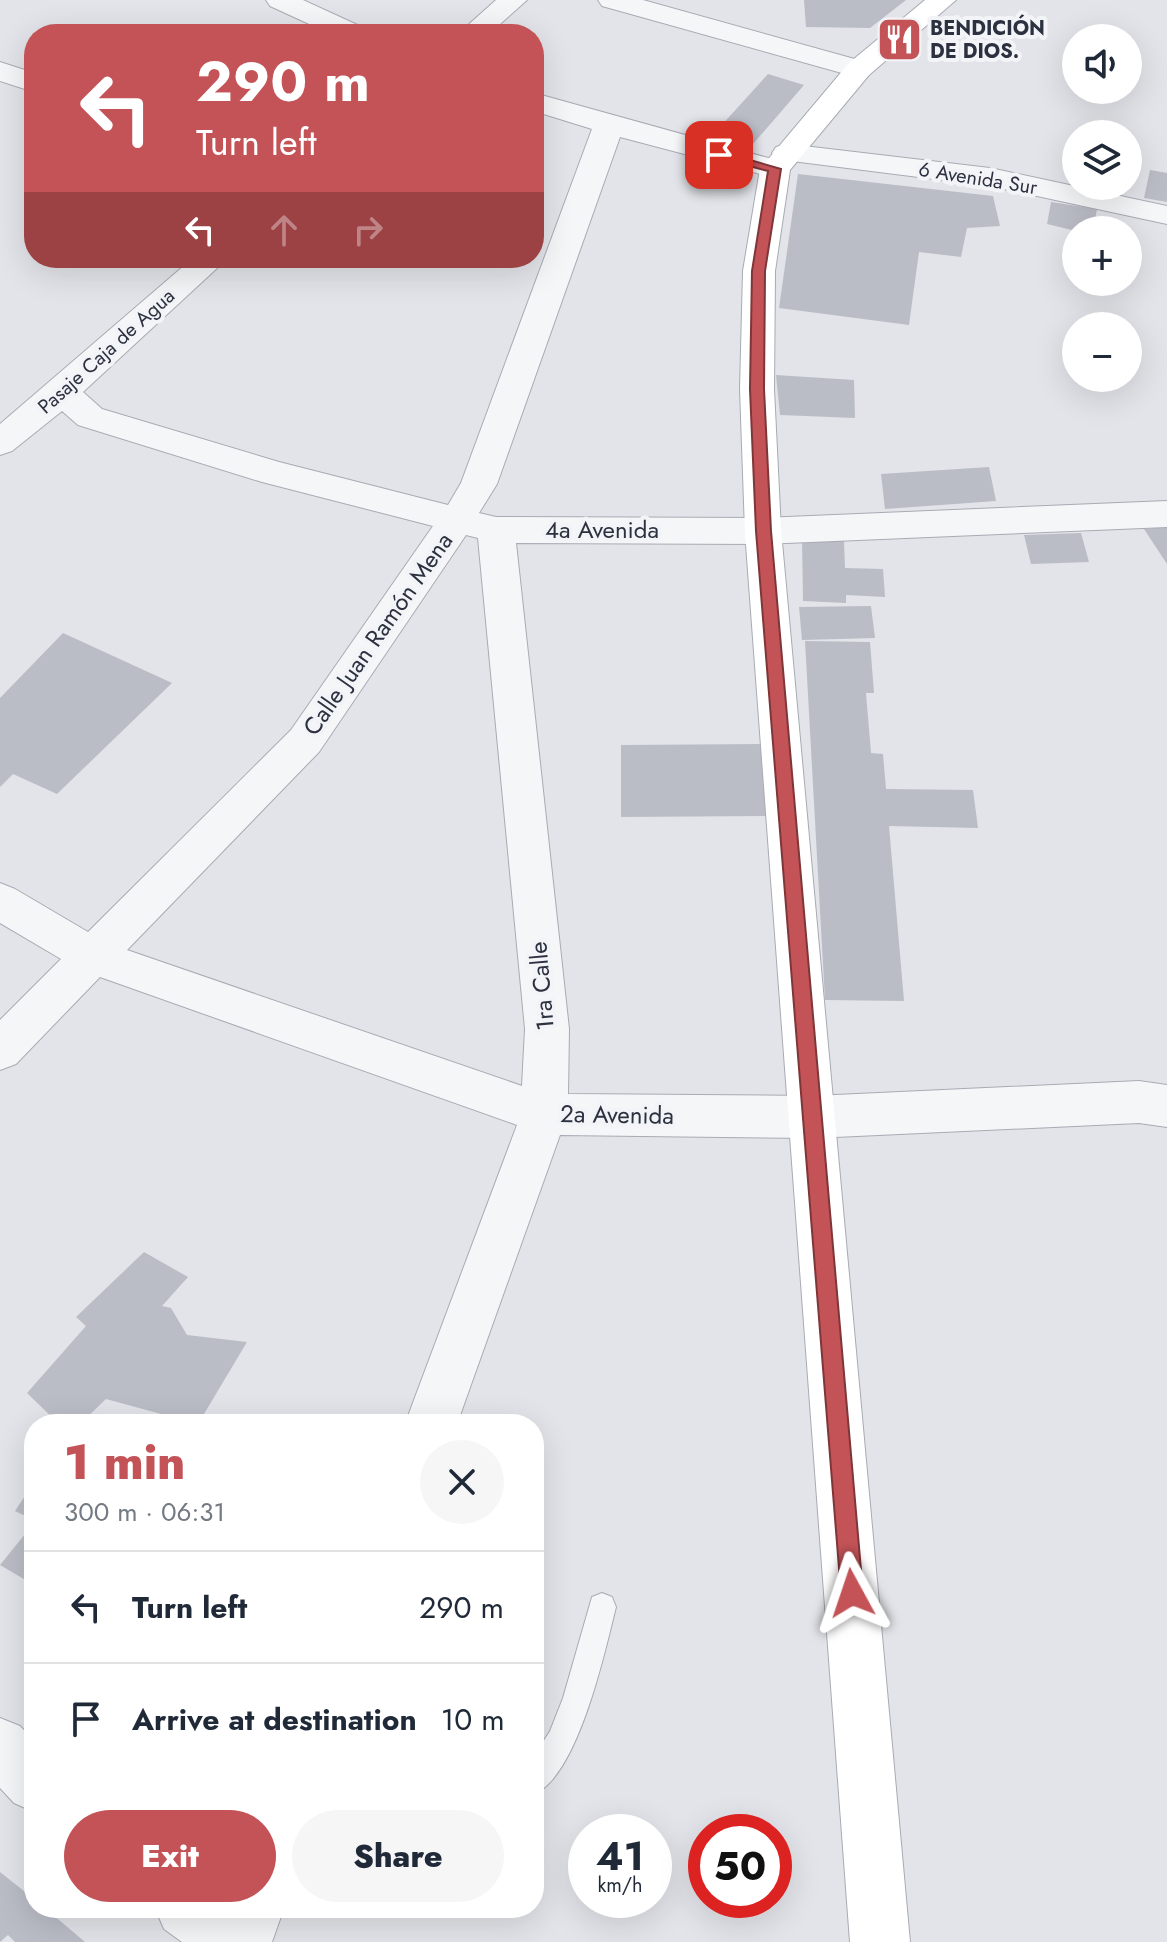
<!DOCTYPE html>
<meta charset="utf-8">
<style>
:root{--surface:#fff;--page:#f6f6f7;--text:#1f2937;--muted:#747a83;--line:#e0e1e3;--accent:#c35357}
body{margin:0;font-family:Jost,sans-serif;background:var(--page);color:var(--text);height:100vh;display:flex;flex-direction:column;font-size:30px;white-space:nowrap}
*{box-sizing:border-box;margin:0}
p{font-size:26px;color:var(--muted)}
.icon{flex:none;width:44px;height:44px;fill:none;stroke:currentColor;stroke-width:2;stroke-linecap:round;stroke-linejoin:round}
.map{position:relative;flex:1;overflow:hidden}
.side{position:absolute;left:24px;top:1414px;width:520px;height:504px;display:flex;flex-direction:column;background:var(--surface);border-radius:32px;box-shadow:0 8px 32px #0002}
.side>*{flex:none}
.banner{position:absolute;left:24px;top:24px;width:520px;height:244px;border-radius:32px;box-shadow:0 8px 32px #0002;background:#c35357;color:#fff;overflow:hidden}
.buttons{position:absolute;left:1062px;top:24px;display:grid;gap:16px}
.buttons a{display:grid;place-items:center;width:80px;height:80px;border-radius:50%;background:var(--surface);box-shadow:0 8px 32px #0002;font-size:40px}
.speed{position:absolute;left:568px;top:1814px;display:flex;gap:16px;font-size:40px;font-weight:700;text-align:center}
.speed>*{display:grid;place-content:center;width:104px;height:104px;border-radius:50%;background:var(--surface);box-shadow:0 8px 32px #0002;line-height:1}
.speed small{font-size:20px;font-weight:400}
.speed .limit{border:12px solid #d22;background:#fff;color:#111}
.pin{position:absolute;display:grid;place-items:center;width:68px;height:68px;color:#fff;margin:-34px;border-radius:16px;box-shadow:0 4px 12px #0006}
.me{position:absolute;width:88px;margin:-44px;rotate:355deg;stroke-linejoin:round;filter:drop-shadow(0 0 6px #0008)}
.turn{display:flex;align-items:center;gap:28px;height:168px;padding:0 40px;font-size:36px}
.turn .icon{width:104px;height:104px;stroke-width:2.5}
.turn b{display:block;font-size:56px;line-height:68px}
.lanes{display:flex;align-items:center;height:76px;padding:0 40px;background:#0003;justify-content:center;gap:40px;direction:ltr}
.lanes .off{opacity:.35}
.round{display:grid;place-items:center;flex:none;width:84px;height:84px;border-radius:42px;background:var(--page)}
.summary{display:flex;align-items:center;justify-content:space-between;height:136px;padding:0 40px}
h1{font-size:48px;font-weight:800;line-height:60px;color:var(--accent)}
.cta{display:flex;gap:16px;margin-top:auto;padding:16px 40px}
.cta a{flex:1;height:92px;border-radius:48px;background:var(--accent);color:#fff;font-size:32px;font-weight:800;line-height:92px;text-align:center}
.cta a+a{background:var(--page);color:var(--text)}
ul{padding:0;list-style:none}
li{display:flex;align-items:center;gap:24px;height:112px;padding:0 40px;border-top:2px solid var(--line)}
li div{flex:1}
li b{display:block;font-size:30px}
li em{font-style:normal}
.map>svg:first-child{display:block}
</style>
<div class="map">
<svg width="1167" height="1942" viewBox="0 0 1167 1942">
<rect width="100%" height="100%" fill="#e2e4e9"/>
<path fill="#babdc6" d="M804,0H906L870,28L806,27Z
M768,74L804,85L747,151L709,139Z
M1150,170L1167,173V202L1144,198Z
M798,174L993,196L1000,226L967,228L961,257L919,252L909,325L779,308Z
M1051,202L1097,209L1093,230L1076,231L1047,224Z
M776,375L854,380L855,418L780,415Z
M989,467L996,501L885,509L881,474Z
M1167,527V564L1144,529Z
M1081,533L1089,562L1031,564L1024,535Z
M802,539L844,541L845,568L883,569L885,597L846,595V603L803,601Z
M871,606L875,638L802,640L799,607Z
M63,633L172,683L57,794L13,774L0,787V698Z
M805,641L870,642L874,693H866L871,753L883,754L886,789L973,790L978,828L889,826L904,1001L825,1000Z
M772,744L773,816L621,817V745Z
M144,1252L188,1277L162,1306L171,1308L187,1335L247,1342L198,1424L106,1399L80,1424H59L27,1393L86,1326L76,1317Z
M34,1482V1520L15,1511Z
M34,1523V1585L0,1565Z
M0,1872L34,1899V1908H45L85,1942H15L8,1935L0,1942Z"/>
<g fill="none" stroke-linecap="round" stroke-linejoin="round">
<defs>
<path id="service" d="M602,1593L612,1597L616,1607C605,1651 578,1776 534,1794V1756L550,1731L563,1698L592,1597Z"/>
<path id="minor" d="M266,0H303L364,28L368,34H331L270,6Z
M496,0H527L489,34H458Z
M598,0H643L869,63L873,69L869,75L859,78L849,75L602,6Z
M0,62L34,73V92L0,81Z
M534,93L786,163L790,169L786,175L775,178L620,137L497,484L479,513L496,517L763,518L1167,501V527L763,544L516,543L569,1029L568,1094L814,1096L1139,1081L1167,1085V1127L1139,1123L814,1138L560,1135L457,1424H405L517,1125L100,977L16,1064L0,1070V1020L61,959L0,923V883L15,889L88,932L291,730L433,526L262,482L78,425L62,411L12,451L0,455V424L193,258H228L83,392L102,409L279,462L448,505L461,483L592,129L534,111ZM466,535L478,538L525,1029L522,1086L127,950L319,752Z
M787,144L990,168L1167,206V224L990,186L776,159L772,153L776,147Z
M0,1718L20,1726L34,1741V1812L14,1803L0,1788Z
M155,1908H284L272,1942H182L164,1929Z"/>
<path id="secondary" d="M925,0H956L869,75L790,170L775,271L774,389L781,531L910,1942H850L745,531L740,389L743,271L760,169L849,63Z"/>
</defs>
<use href="#service" stroke="#a8abb3" stroke-width="2"/>
<use href="#minor" stroke="#a8abb3" stroke-width="2"/>
<use href="#secondary" stroke="#a8abb3" stroke-width="2"/>
<use href="#service" fill="#f5f6f8" fill-rule="evenodd"/>
<use href="#minor" fill="#f5f6f8" fill-rule="evenodd"/>
<use href="#secondary" fill="#fff" fill-rule="evenodd"/>
</g>
<path fill="#c35357" stroke="#7f3639" stroke-width="2" d="M719,151L781,169L765,271L764,389L771,531L863,1593L860,1601L852,1604L844,1601L841,1593L756,531L750,389L752,271L768,171L715,157V152Z"/>
<defs>
<symbol id="restaurant-square" viewBox="-11 -11 22 22"><rect x="-9" y="-9" width="18" height="18" rx="4" fill="#c35357" stroke="#f2f4f7"/><path d="M-5-6h1v4h1v-4h1v4h1v-4h1v5L-1.5 .5V6h-2V.5L-5-1ZM5-6V6H3V1.5H1.5Q1.5-4 5-6Z" fill="#fff"/></symbol>
</defs>
<g fill-rule="evenodd">
<use href="#restaurant-square" x="874" y="14" width="51" height="51"/>
</g>
<g text-anchor="middle" stroke-width="8" stroke-linejoin="round" paint-order="stroke">
<g font-size="20" font-weight="bold" fill="#2c3140" stroke="#f2f4f7" text-anchor="start">
<text x="930" y="35">BENDICIÓN<tspan x="930" dy="23">DE DIOS.</tspan></text>
</g>
<g font-size="20" fill="#2c3140" stroke="#f2f4f7">
<text transform="translate(978 178) rotate(9)" y="7">6 Avenida Sur</text>
<text transform="translate(106 351) rotate(-42)" y="7">Pasaje Caja de Agua</text>
</g>
<g font-size="24" fill="#2c3140" stroke="#f2f4f7">
<text x="602" y="538">4a Avenida</text>
<text transform="translate(378 634) rotate(-55)" y="8">Calle Juan Ramón Mena</text>
<text transform="translate(542 986) rotate(-95)" y="8">1ra Calle</text>
<text transform="translate(617 1115) rotate(1)" y="8">2a Avenida</text>
</g>
</g>
</svg>
<div class="buttons">
<a><svg class="icon" aria-label="sound" viewBox="0 0 24 24"><path d="M4 9h4l5-4v14l-5-4H4zM17 9q2 3 0 6"/></svg></a>
<a><svg class="icon" aria-label="layers" viewBox="0 0 24 24"><path d="M12 4l9 5-9 5-9-5zM3 14l9 5 9-5"/></svg></a>
<a>+</a>
<a>−</a>
</div>
<div class="speed"><div>41<small>km/h</small></div><div class="limit">50</div></div>
<div class="pin" style="left:719px;top:155px;background:#d93025"><svg class="icon" aria-label="arrive" viewBox="0 0 24 24"><path d="M6 21V4h12l-3 4 3 4H6"/></svg></div>
<svg class="me" style="left:852px;top:1593px" viewBox="-20 -20 40 40"><path d="M0-17L14 15 0 8-14 15z" fill="#c35357" stroke="#fff" stroke-width="4"/></svg>
<div class="banner">
<div class="turn"><svg class="icon" aria-label="left" viewBox="0 0 24 24"><path d="M17 20v-9H6M10 6l-5 5 5 5"/></svg><div><b>290 m</b>Turn left</div></div>
<div class="lanes"><svg class="icon" aria-label="left" viewBox="0 0 24 24"><path d="M17 20v-9H6M10 6l-5 5 5 5"/></svg><svg class="icon off" aria-label="ahead" viewBox="0 0 24 24"><path d="M12 20V5M6 11l6-6 6 6"/></svg><svg class="icon off" aria-label="right" viewBox="0 0 24 24"><path d="M7 20v-9h11M14 6l5 5-5 5"/></svg></div>
</div>
<section class="side">
<div class="summary"><div><h1>1 min</h1><p>300 m · 06:31</p></div><a class="round"><svg class="icon" aria-label="close" viewBox="0 0 24 24"><path d="M6 6l12 12M18 6L6 18"/></svg></a></div>
<ul>
<li><svg class="icon" aria-label="left" viewBox="0 0 24 24"><path d="M17 20v-9H6M10 6l-5 5 5 5"/></svg><div><b>Turn left</b></div><em>290 m</em></li>
<li><svg class="icon" aria-label="arrive" viewBox="0 0 24 24"><path d="M6 21V4h12l-3 4 3 4H6"/></svg><div><b>Arrive at destination</b></div><em>10 m</em></li>
</ul>
<div class="cta"><a>Exit</a><a>Share</a></div>
</section>
</div>
